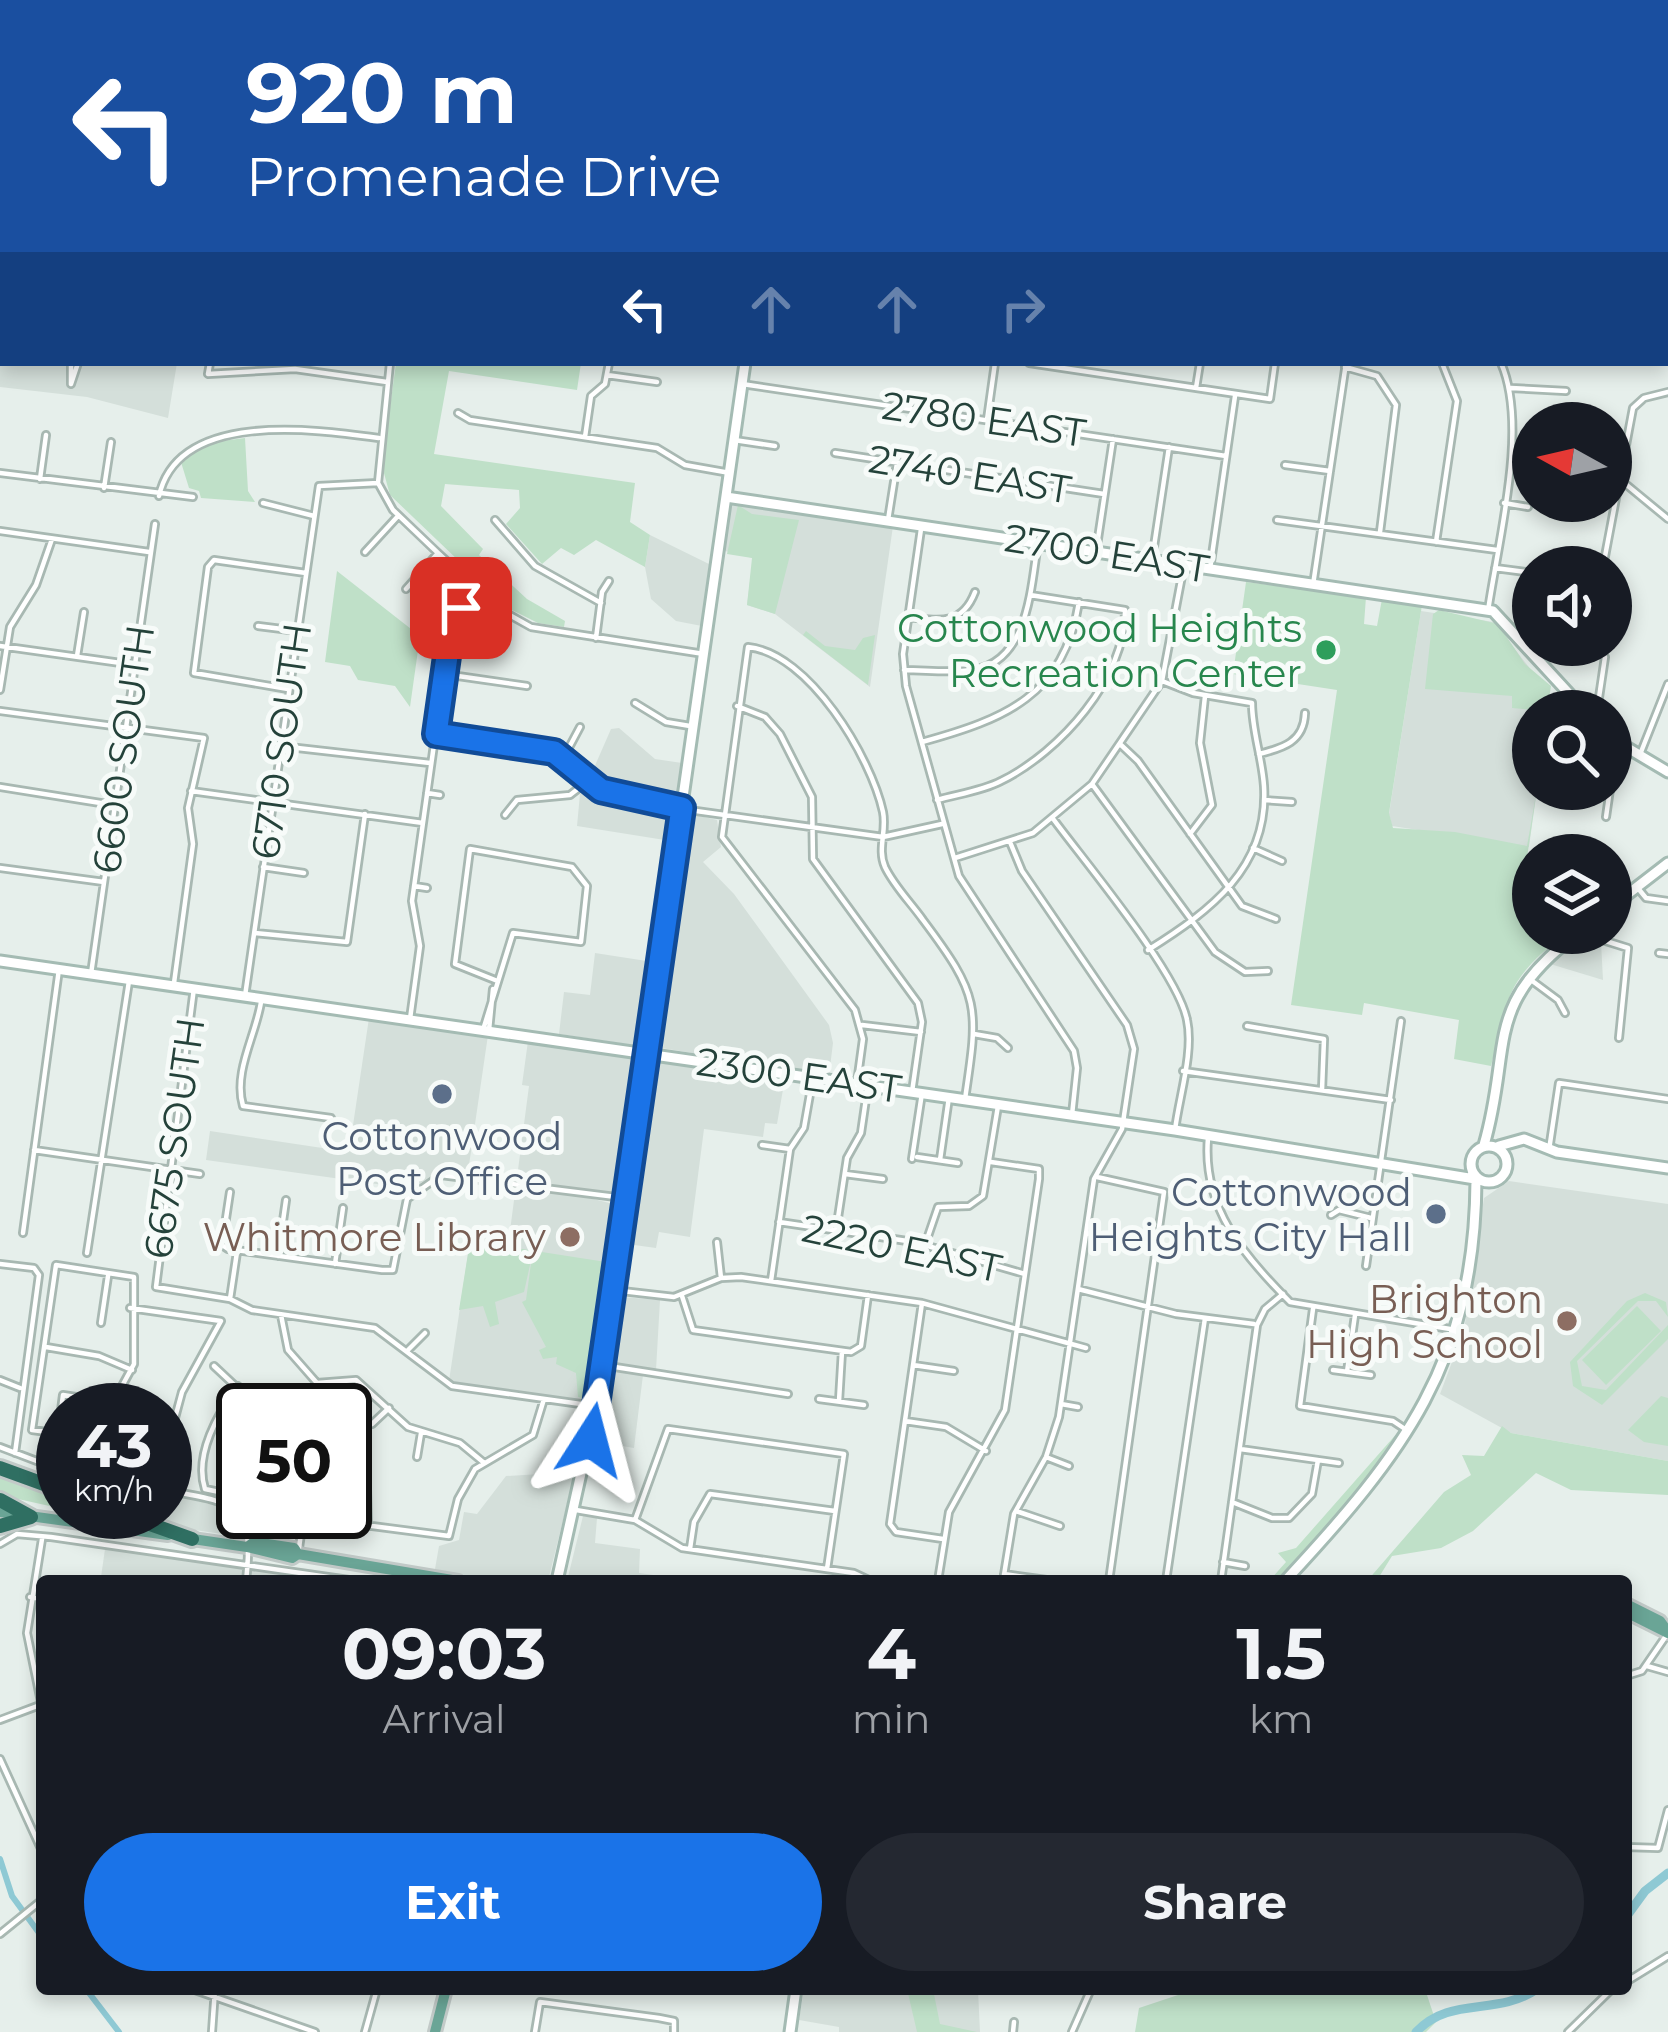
<!DOCTYPE html>
<style>
:root{--surface:#171b24;--page:#242831;--text:#f1f3f6;--muted:#9ea1a6;--accent:#1a73e8}
body{margin:0;font-family:Montserrat,sans-serif;background:var(--page);color:var(--text);height:100vh;display:flex;flex-direction:column;font-size:45px;white-space:nowrap}
*{box-sizing:border-box;margin:0}
p{font-size:39px;color:var(--muted)}
.icon{flex:none;width:66px;height:66px;fill:none;stroke:currentColor;stroke-width:2;stroke-linecap:round;stroke-linejoin:round}
.map{position:relative;flex:1;overflow:hidden}
.side{position:absolute;left:36px;top:1575px;width:1596px;height:420px;display:flex;flex-direction:column;background:var(--surface);border-radius:12px;box-shadow:0 6px 18px #0003}
.side>*{flex:none}
.top-card{position:absolute;left:0px;top:0px;width:1668px;height:366px;box-shadow:0 6px 18px #0003;background:#1a4fa0;color:#fff;overflow:hidden}
.needle{width:78px;rotate:278deg}
.buttons{position:absolute;left:1512px;top:402px;display:grid;gap:24px}
.buttons a{display:grid;place-items:center;width:120px;height:120px;border-radius:50%;background:var(--surface);box-shadow:0 6px 18px #0003;font-size:60px}
.speed{position:absolute;left:36px;top:1383px;display:flex;gap:24px;font-size:60px;font-weight:700;text-align:center}
.speed>*{display:grid;place-content:center;width:156px;height:156px;border-radius:50%;background:var(--surface);box-shadow:0 6px 18px #0003;line-height:1}
.speed small{font-size:30px;font-weight:400}
.speed .limit{border:6px solid #111;border-radius:18px;background:#fff;color:#111}
.pin{position:absolute;display:grid;place-items:center;width:102px;height:102px;color:#fff;margin:-51px;border-radius:24px;box-shadow:0 6px 18px #0006}
.me{position:absolute;width:132px;margin:-66px;rotate:9deg;stroke-linejoin:round;filter:drop-shadow(0 0 9px #0008)}
.turn{display:flex;align-items:center;gap:42px;height:252px;padding:0 48px;font-size:54px}
.turn .icon{width:156px;height:156px;stroke-width:2.5}
.turn b{display:block;font-size:84px;line-height:102px}
.lanes{display:flex;align-items:center;height:114px;padding:0 48px;background:#0003;justify-content:center;gap:60px;direction:ltr}
.lanes .off{opacity:.35}
.eta{display:flex;justify-content:space-evenly;align-items:center;height:204px;text-align:center}
.eta b{font-size:72px;font-weight:700;line-height:84px}
.primary-button{display:flex;gap:24px;margin-top:auto;padding:24px 48px}
.primary-button a{flex:1;height:138px;border-radius:72px;background:var(--accent);color:#fff;font-size:48px;font-weight:700;line-height:138px;text-align:center}
.primary-button a+a{background:var(--page);color:var(--text)}
.map>svg:first-child{display:block}
</style>
<div class="map">
<svg width="1668" height="2032" viewBox="0 0 1668 2032">
<rect width="100%" height="100%" fill="#e6efeb"/>
<path fill="#d4dfda" d="M0,0H187L3,3V363H177L168,418L87,397L0,387Z
M738,503L893,526L870,687L775,614L747,605L753,558L725,551L731,507Z
M650,535L709,564L702,626L676,621L651,599L645,567Z
M1421,611L1494,622L1545,688L1547,711H1533L1537,789L1529,847L1392,826L1389,814Z
M619,728L655,759L682,763L676,801L607,790L590,777L611,729Z
M589,787L673,809L671,841L577,826L580,794Z
M691,814L717,820L721,847L703,862L734,894L829,1025L833,1043L829,1075L655,1047Z
M1577,940L1601,942L1603,980L1547,963Z
M595,953L653,962L639,1046L559,1034L564,992L590,995Z
M369,1018L488,1035L468,1172H437L412,1189L206,1160L210,1131L349,1152Z
M528,1041L639,1060L620,1188L615,1193L572,1187L570,1193L617,1205L585,1401L449,1381L470,1241L508,1246L529,1086L522,1085Z
M654,1061L785,1078L777,1124L765,1123L763,1137L704,1129L690,1237L659,1232L656,1248L627,1244Z
M1509,1181L1668,1204V1461L1511,1433L1440,1394L1464,1330L1484,1198Z
M621,1297L660,1300L656,1370L611,1363Z
M610,1370L643,1375L634,1448L598,1442Z
M564,1429L585,1432L548,1581H471L435,1569L439,1546L459,1540L464,1512L477,1514L506,1476L541,1474Z
M165,1495L224,1505L239,1515L242,1532L236,1536L174,1527L124,1512H165Z
M583,1516L597,1518L595,1543L640,1549L639,1573L697,1581H567Z
M105,1549L315,1579L120,1581L101,1577Z
M804,1989L978,1990L980,2032H839V2027L799,2020Z"/>
<path fill="#bfe0c8" d="M1374,0H1668V52L1665,3Z
M396,363H581L577,390L449,371L434,454L635,483L630,522L650,535L645,567L596,540L574,555L561,548L542,564L506,524L520,508L519,490L445,484L441,506L483,549L479,555L527,599L565,621L564,627L538,623L508,608L390,495L382,466Z
M245,438L248,491L255,502L201,498L199,491L189,488L180,459L206,443Z
M738,505L752,514L799,520L775,614L747,605L752,558L727,554Z
M337,571L420,636L410,707L395,686L358,680L350,666L325,662Z
M1246,582L1366,597L1364,624L1377,626L1382,599L1422,605L1389,813L1393,828L1455,832L1527,846L1537,789L1521,899L1533,902V933H1566C1503,983 1510,994 1491,1066L1454,1059L1459,1020L1364,1003L1362,1015L1291,1005L1337,690L1233,674Z
M1439,610L1498,624L1525,664L1551,686L1547,711L1512,708V696L1425,689L1433,614Z
M806,631L825,646L855,650L863,638L875,635L868,685L803,635Z
M470,1241L606,1262L587,1399L578,1397L576,1373L556,1364L557,1357L543,1359L539,1350L546,1347L522,1302L526,1300L532,1256L524,1292L495,1302L499,1324L490,1327L483,1306L459,1310Z
M1645,1293L1666,1302L1668,1317L1656,1301H1638L1577,1361L1582,1386L1606,1390L1668,1325V1339L1602,1405L1573,1386L1570,1362L1627,1301Z
M1637,1306L1661,1331L1606,1385L1582,1360Z
M1661,1396L1668,1398V1446L1644,1442L1628,1430Z
M1502,1426L1511,1433L1668,1461V1495L1571,1490L1536,1473L1473,1531L1441,1548L1392,1556L1379,1577L1367,1581L1444,1492L1471,1475L1462,1455L1484,1456Z
M1399,1431L1374,1473L1276,1581H1269L1286,1562L1278,1553L1296,1548Z
M0,1472L63,1495V1509L0,1495Z
M907,1989H933L940,2024L977,2032H917Z
M1196,1989H1425L1436,2022L1426,2032H1135L1139,2008Z"/>
<g fill="none" stroke-linecap="round" stroke-linejoin="round">
<path stroke="#8ec9d4" stroke-width="6" d="M0,1859L12,1896L42,1937
M86,1989L119,2032"/>
<path stroke="#8ec9d4" stroke-width="9" d="M21,3L24,0
M0,38L3,36
M1626,1917L1645,1891L1668,1873
M1416,2032C1451,1995 1496,2017 1537,1989"/>
<defs>
<path id="street" d="M1024,0L1044,3
M1369,0L1371,3
M161,3L164,0
M221,3L222,0
M325,3V0
M684,3V0
M896,3V0
M949,3L950,0
M1003,3L1004,0
M1051,3V0
M1665,86L1668,88
M1665,99L1668,96
M1665,136H1668
M1665,196H1668
M1665,259L1668,260
M1665,320L1668,321
M71,363V384
M210,363L208,374L295,369L387,382
M390,363L378,483L393,510L438,553L499,609L531,627L704,654
M1029,363L1270,399L1275,363
M1345,367L1377,376L1396,405L1380,532
M607,375L657,382
M71,384L78,363
M742,384L1226,456
M1196,388L1200,363
M1511,388L1566,391
M458,413L470,420L657,448L685,465L730,473
M987,420L995,363
M585,437L591,396L605,384L609,363
M734,440L775,446
M835,453L1104,494
M1285,465L1330,471
M1611,472L1668,519
M0,473L193,497
M40,479L46,435
M104,488L111,442
M159,496C178,410 314,429 379,438
M263,503L314,516
M1504,503L1528,507
M495,520L535,566L601,603
M888,520L897,463
M1277,520L1497,550
M921,529L903,654L906,686L959,876L1074,1051L1077,1068L1072,1115
M0,531L149,552
M1436,542L1457,401L1442,363
M365,552L398,516
M1096,552L1113,439
M1152,560L1169,447
M1603,567L1633,408L1644,398L1668,392
M1495,568L1526,572
M1210,569L1235,396
M1313,585L1346,363
M406,589L438,553
M1488,611C1498,541 1529,427 1501,363
M908,617C939,621 962,626 975,592
M258,626L298,631
M1174,634L1208,637L1210,623
M596,638L602,592L609,581
M0,646L135,665
M77,656L84,612
M904,670C926,670 950,673 972,670C1029,663 1031,585 1038,543
M444,674L527,686
M288,689L194,673L208,567L214,560L306,573
M0,690L10,627L36,585L52,539
M635,703L666,722L690,726
M737,706L765,717L780,734L812,797L813,859L918,1003L922,1022L912,1092
M0,711L204,738L188,808L193,844L174,983
M1597,711L1605,657
M436,733L554,752L601,790L689,810L883,837L942,824
M922,742C1005,719 1064,696 1079,602
M1120,744L1138,761L1242,906L1276,919
M280,746L430,763
M1641,752L1668,684
M1259,754C1283,748 1304,742 1305,713
M564,757L580,727
M1092,784L1215,952L1245,972L1268,971
M1611,785L1623,748
M0,787L113,805
M191,791L423,823
M427,793L440,795
M937,800C958,794 982,791 1001,781C1060,752 1126,678 1125,610L1030,595
M1264,800L1292,802
M505,815L517,800L570,795L588,781
M1606,817L1610,789
M1054,820C1085,862 1178,973 1187,1020C1194,1052 1179,1097 1175,1130
M1190,834L1212,805L1200,743L1205,696
M1253,848L1282,861
M955,858L1033,833L1092,784L1162,681L1184,565
M263,867L304,873
M0,868L104,882
M414,886L427,888
M1637,887L1646,898L1668,901
M255,933L347,942L365,814
M1580,933L1628,948L1619,1038
M1148,950C1210,911 1269,868 1264,786C1262,757 1252,731 1252,703L1193,693L1162,681
M1659,953L1668,954
M91,974L155,524
M1531,980L1558,1000L1565,1013
M194,988L156,1287L230,1299L252,1310L375,1328L452,1386L595,1406
M245,996L319,486L378,483
M261,1002C256,1035 233,1072 243,1106L331,1118
M410,1019L420,946L412,901L448,645L457,617L477,589
M862,1025L921,1032
M1247,1026L1324,1039L1322,1090
M483,1030L513,933L581,942L587,886L572,867L470,849L455,964L495,980
M489,1030L493,989
M974,1034L997,1038L1008,1048
M1183,1071L1391,1100
M857,1083L863,1039L855,1010L722,837L748,647C809,653 871,757 883,812C887,831 877,849 885,867C894,886 911,903 923,920C980,996 979,1006 965,1099
M1208,1138C1202,1207 1243,1255 1290,1302L1450,1329
M762,1145L790,1149
M34,1150L200,1174
M1549,1150L1559,1083L1668,1099
M917,1157L958,1163
M912,1159L922,1093
M940,1160L949,1097
M845,1174L883,1179
M1097,1177L1164,1192L1109,1581
M230,1192L222,1245L228,1249L382,1270H393L407,1199L441,1175L624,1198
M1331,1215L1339,1210L1371,1218
M779,1222L914,1242L1025,1274
M836,1231L847,1158L861,1133L868,1085
M23,1233L59,969
M1086,1233L1102,1236
M717,1242L721,1278
M925,1245L938,1207L969,1206L983,1196L998,1106
M87,1253L129,981
M278,1256L286,1200
M0,1264L34,1268L39,1275L15,1453
M335,1264L343,1208
M1366,1266L1401,1021
M771,1281L790,1149L804,1128L813,1077
M1078,1289L1176,1314L1254,1324
M613,1290L674,1297L721,1278L741,1277L922,1303L1086,1348
M682,1296L693,1330L851,1352L861,1346L868,1295
M230,1299L237,1252
M922,1303L890,1524L896,1532L943,1539
M130,1308L221,1321L182,1392L165,1455
M1313,1309L1300,1406L1393,1421L1408,1431
M281,1315L288,1350L317,1383L318,1410
M101,1323L108,1276
M46,1347L99,1356L132,1370
M408,1350L425,1333
M602,1365L788,1394
M913,1365L954,1371
M214,1366L261,1410
M1333,1370L1371,1375
M1347,1372L1355,1315
M0,1380L20,1388
M317,1383L356,1380L408,1427L460,1443L483,1462
M238,1386C218,1413 194,1455 205,1489L243,1497
M819,1399L864,1405
M839,1401L842,1351
M1061,1404L1078,1407
M905,1421L946,1427L986,1451
M372,1424L389,1408
M58,1434L63,1395L76,1397L75,1410
M63,1434L32,1430L56,1265L134,1277V1364L109,1410
M0,1447L63,1471
M1240,1449L1339,1463
M417,1457L421,1433
M1046,1457L1069,1466
M367,1489L368,1526
M165,1490C235,1503 255,1502 246,1581
M1232,1502L1272,1518H1289L1312,1494L1318,1460
M576,1510L635,1520L682,1548L854,1573L871,1581
M1016,1511L1060,1526
M303,1517L449,1536L458,1499L475,1469L533,1435L544,1399
M635,1520L668,1429L844,1454L827,1569
M42,1539L27,1633L42,1707
M0,1544L17,1534L51,1537L356,1581
M299,1548L304,1512
M690,1549L694,1522L710,1494L835,1511
M1223,1562L1245,1566
M1004,1574L1054,1581
M938,1581L949,1512L1005,1410L1039,1179V1169L991,1162
M1003,1581L1014,1514L1046,1457L1059,1417L1094,1179L1122,1129L1134,1049L1127,1025L1022,871L1010,842
M1166,1581L1205,1318
M1221,1581L1257,1325L1265,1309L1283,1294
M30,1597L42,1599
M1647,1666L1668,1672
M1626,1676L1642,1671L1666,1636
M0,1720L40,1705
M0,1759L42,1851
M1626,1847L1658,1848L1668,1810
M0,1934L42,1900
M1626,1982L1668,1956
M192,1989L315,2032
M212,2032L215,1989
M365,2032L377,1989
M535,2032L540,2002L659,2018L674,2021V2032
M1013,2032L1014,2022
M1072,2032L1091,1989
M1568,2032L1612,1989"/>
<path id="secondary" d="M406,0L418,3
M799,3V0
M726,497L1493,611L1585,711
M1611,738L1668,772
M1611,907L1668,863
M0,961L1175,1130L1475,1179
M1484,1145C1513,1045 1481,1006 1578,933
M1471 1164a18 18 0 1 1 36 0a18 18 0 1 1-36 0Z
M1499,1146L1524,1139L1557,1152L1668,1168
M557,1581L596,1406L745,363
M1285,1581C1403,1454 1475,1362 1476,1180
M790,2032L796,1989"/>
<path id="primary" d="M0,1512L168,1535
M186,1538L247,1547L292,1558L298,1554
M247,1547L254,1542L294,1548L298,1554L458,1581
M1626,1604L1660,1621L1668,1632
M1626,1612L1668,1633
M435,2032L446,1989"/>
<path id="highway" d="M0,1468L63,1491
M0,1500L31,1517
M116,1512L192,1539
M0,1526L31,1517"/>
</defs>
<use href="#street" stroke="#a8b8b2" stroke-width="10"/>
<use href="#secondary" stroke="#a4bbb3" stroke-width="15"/>
<use href="#primary" stroke="#c2cac8" stroke-width="16"/>
<use href="#highway" stroke="#c2cac8" stroke-width="20"/>
<use href="#street" stroke="#fff" stroke-width="4.5"/>
<use href="#secondary" stroke="#fff" stroke-width="9"/>
<use href="#primary" stroke="#6aa596" stroke-width="10"/>
<use href="#highway" stroke="#2f6f62" stroke-width="14"/>
</g>
<g fill="none" stroke-linecap="round" stroke-linejoin="round">
<defs>
<path id="route" d="M461,608L450,635L436,734L554,752L601,790L682,808L591,1440"/>
</defs>
<use href="#route" stroke="#114b97" stroke-width="30"/>
<use href="#route" stroke="#1a73e8" stroke-width="21"/>
</g>
<circle fill="#2e9e5b" stroke="#f7fbf9" stroke-width="4.5" cx="1326" cy="650" r="12"/>
<g fill="#5c6f8a" stroke="#f7fbf9" stroke-width="4.5">
<circle cx="442" cy="1094" r="12"/>
<circle cx="1436" cy="1214" r="12"/>
</g>
<g fill="#8d6e63" stroke="#f7fbf9" stroke-width="4.5">
<circle cx="570" cy="1237" r="12"/>
<circle cx="1567" cy="1321" r="12"/>
</g>
<g text-anchor="middle" stroke-width="10" stroke-linejoin="round" paint-order="stroke">
<g font-size="39" fill="#24423a" stroke="#f7fbf9">
<text transform="translate(984 419) rotate(8)" y="14">2780 EAST</text>
<text transform="translate(970 474) rotate(9)" y="14">2740 EAST</text>
<text transform="translate(1107 553) rotate(9)" y="14">2700 EAST</text>
<text transform="translate(281 741) rotate(-82)" y="14">6710 SOUTH</text>
<text transform="translate(123 749) rotate(-82)" y="14">6600 SOUTH</text>
<text transform="translate(799 1075) rotate(8)" y="14">2300 EAST</text>
<text transform="translate(174 1138) rotate(-82)" y="14">6675 SOUTH</text>
<text transform="translate(902 1248) rotate(12)" y="14">2220 EAST</text>
</g>
<g font-size="39" fill="#27864d" stroke="#f7fbf9" text-anchor="end">
<text x="1302" y="642">Cottonwood Heights<tspan x="1302" dy="45">Recreation Center</tspan></text>
</g>
<g font-size="39" fill="#4e5e75" stroke="#f7fbf9">
<text x="442" y="1150">Cottonwood<tspan x="442" dy="45">Post Office</tspan></text>
<text x="1412" y="1206" text-anchor="end">Cottonwood<tspan x="1412" dy="45">Heights City Hall</tspan></text>
</g>
<g font-size="39" fill="#785e54" stroke="#f7fbf9" text-anchor="end">
<text x="546" y="1251">Whitmore Library</text>
<text x="1543" y="1313">Brighton<tspan x="1543" dy="45">High School</tspan></text>
</g>
</g>
</svg>
<div class="buttons">
<a><svg class="needle" viewBox="-14 -14 28 28"><path d="M0-13l5 13h-10z" fill="#e53935"/><path d="M0 13l5-13h-10z" fill="#9ea1a6"/></svg></a>
<a><svg class="icon" aria-label="sound" viewBox="0 0 24 24"><path d="M4 9h4l5-4v14l-5-4H4zM17 9q2 3 0 6"/></svg></a>
<a><svg class="icon" aria-label="search" viewBox="0 0 24 24"><circle cx="10" cy="10" r="6"/><path d="M15 15l6 6"/></svg></a>
<a><svg class="icon" aria-label="layers" viewBox="0 0 24 24"><path d="M12 4l9 5-9 5-9-5zM3 14l9 5 9-5"/></svg></a>
</div>
<div class="speed"><div>43<small>km/h</small></div><div class="limit">50</div></div>
<div class="pin" style="left:461px;top:608px;background:#d93025"><svg class="icon" aria-label="arrive" viewBox="0 0 24 24"><path d="M6 21V4h12l-3 4 3 4H6"/></svg></div>
<svg class="me" style="left:591px;top:1440px" viewBox="-20 -20 40 40"><path d="M0-17L14 15 0 8-14 15z" fill="#1a73e8" stroke="#fff" stroke-width="4"/></svg>
<div class="top-card">
<div class="turn"><svg class="icon" aria-label="left" viewBox="0 0 24 24"><path d="M17 20v-9H6M10 6l-5 5 5 5"/></svg><div><b>920 m</b>Promenade Drive</div></div>
<div class="lanes"><svg class="icon" aria-label="left" viewBox="0 0 24 24"><path d="M17 20v-9H6M10 6l-5 5 5 5"/></svg><svg class="icon off" aria-label="ahead" viewBox="0 0 24 24"><path d="M12 20V5M6 11l6-6 6 6"/></svg><svg class="icon off" aria-label="ahead" viewBox="0 0 24 24"><path d="M12 20V5M6 11l6-6 6 6"/></svg><svg class="icon off" aria-label="right" viewBox="0 0 24 24"><path d="M7 20v-9h11M14 6l5 5-5 5"/></svg></div>
</div>
<section class="side">
<div class="eta">
<div><b>09:03</b><p>Arrival</p></div>
<div><b>4</b><p>min</p></div>
<div><b>1.5</b><p>km</p></div>
</div>
<div class="primary-button"><a>Exit</a><a>Share</a></div>
</section>
</div>
